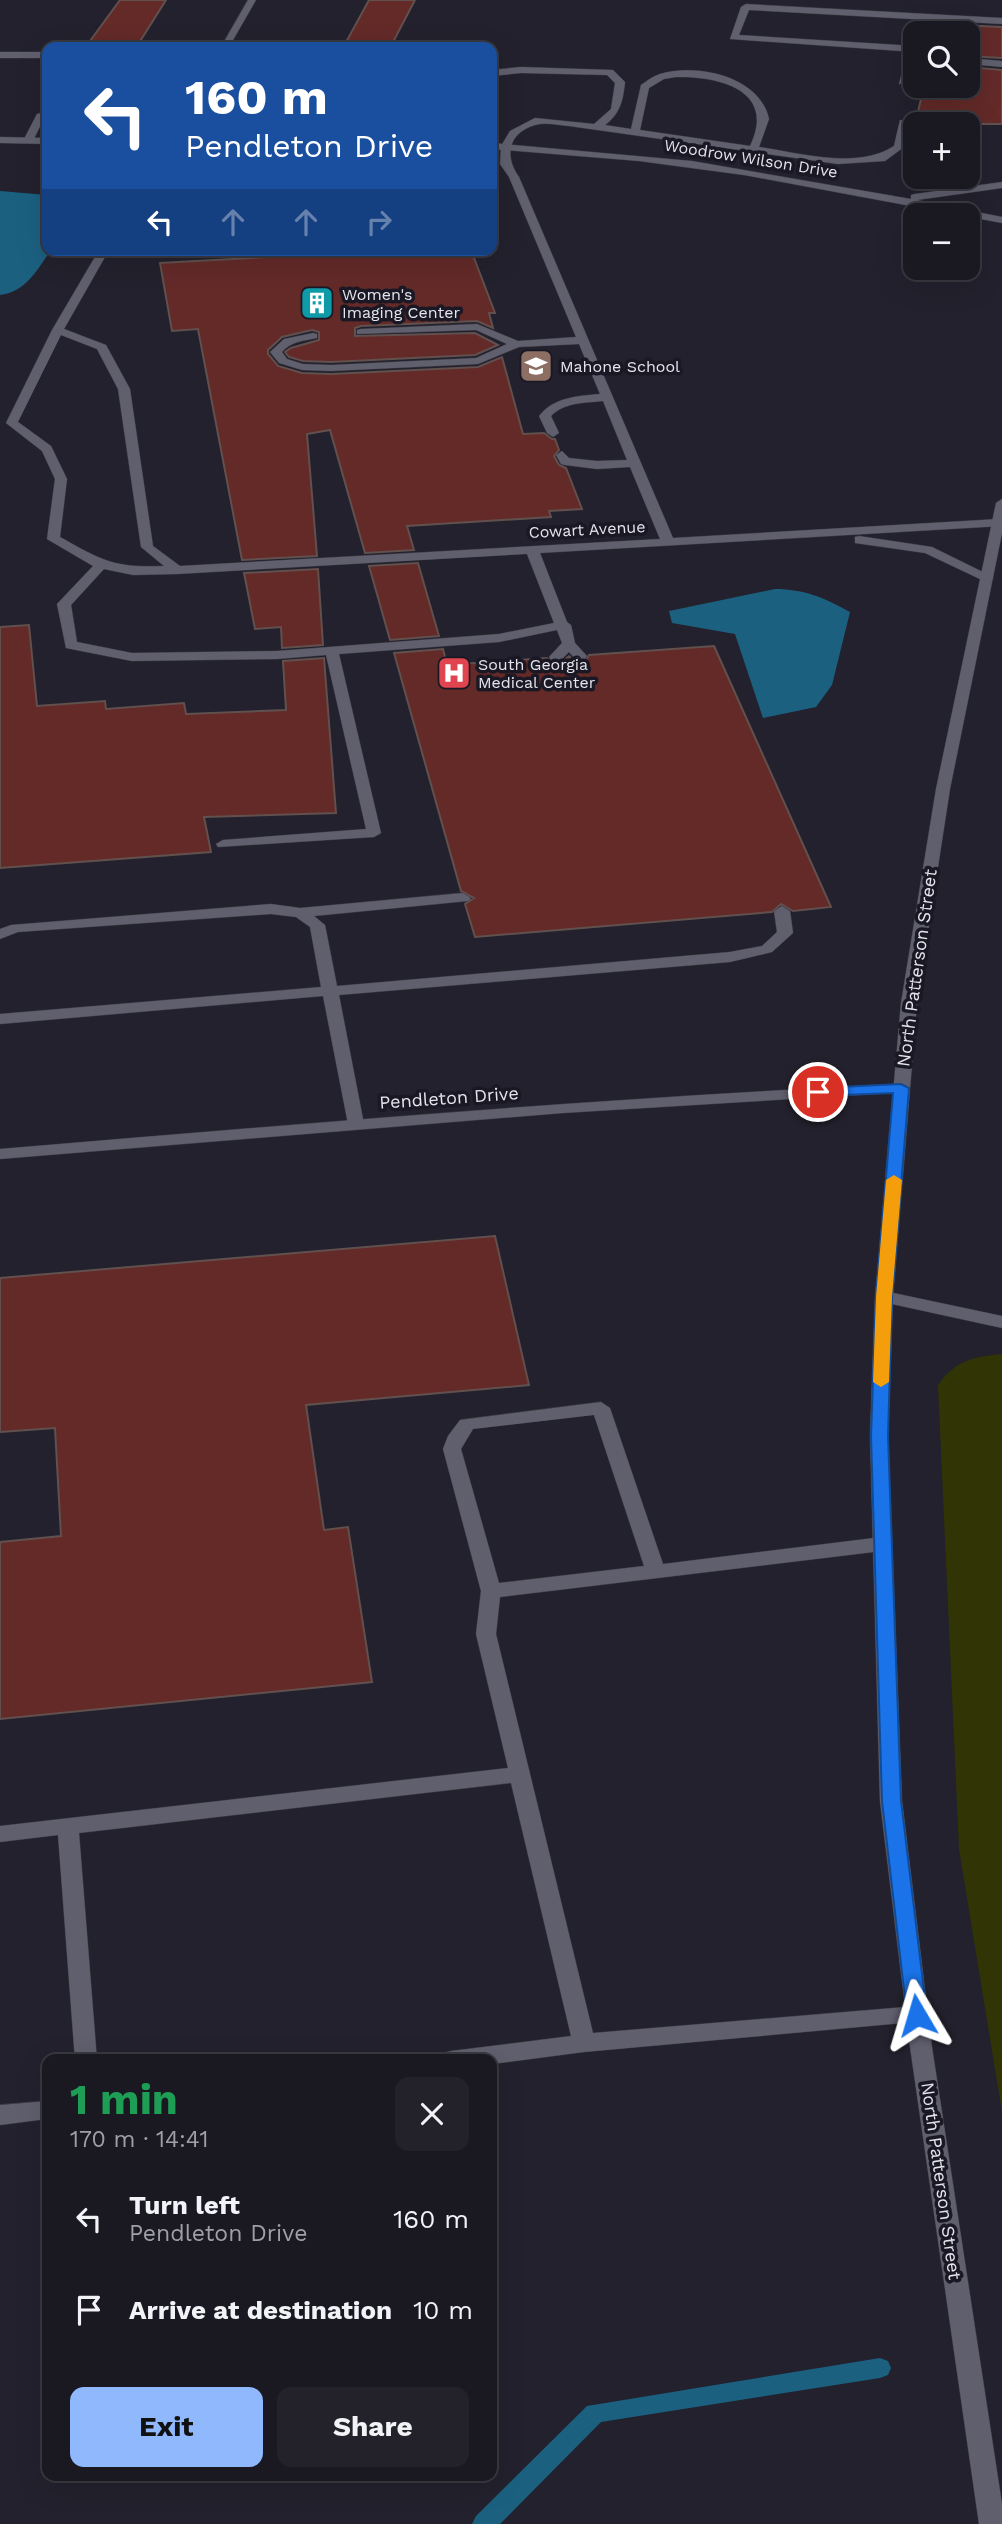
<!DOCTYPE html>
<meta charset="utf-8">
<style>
:root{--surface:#1a1922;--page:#23222a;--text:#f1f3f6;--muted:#9fa0a5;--line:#383840;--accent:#8fb8fd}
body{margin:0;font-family:"Work Sans",sans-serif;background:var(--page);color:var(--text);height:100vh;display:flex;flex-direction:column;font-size:26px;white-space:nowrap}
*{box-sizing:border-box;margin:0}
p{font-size:23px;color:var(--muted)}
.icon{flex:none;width:38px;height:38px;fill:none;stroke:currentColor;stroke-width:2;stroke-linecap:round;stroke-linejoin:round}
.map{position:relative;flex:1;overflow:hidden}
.sheet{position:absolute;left:42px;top:2054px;width:455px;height:427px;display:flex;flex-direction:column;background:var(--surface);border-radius:14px;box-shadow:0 7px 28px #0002,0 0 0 2px var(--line)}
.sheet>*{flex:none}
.banner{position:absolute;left:42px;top:42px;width:455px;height:214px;border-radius:14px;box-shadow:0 7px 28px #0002,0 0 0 2px var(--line);background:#1a4fa0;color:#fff;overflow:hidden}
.controls{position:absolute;left:903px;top:21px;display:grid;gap:14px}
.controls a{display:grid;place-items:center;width:77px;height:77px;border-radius:14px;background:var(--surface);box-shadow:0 7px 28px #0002,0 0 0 2px var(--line);font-size:35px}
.pin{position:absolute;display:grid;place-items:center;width:60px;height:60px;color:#fff;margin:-30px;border:4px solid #fff;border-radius:50%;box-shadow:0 2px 7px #0007}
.me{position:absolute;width:77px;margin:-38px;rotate:353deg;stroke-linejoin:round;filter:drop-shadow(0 0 5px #0008)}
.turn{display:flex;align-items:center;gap:24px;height:147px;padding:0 28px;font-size:32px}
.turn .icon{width:91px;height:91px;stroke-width:2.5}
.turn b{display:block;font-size:49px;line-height:60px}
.lanes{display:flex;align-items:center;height:66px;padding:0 28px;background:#0003;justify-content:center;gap:35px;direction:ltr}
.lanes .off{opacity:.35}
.round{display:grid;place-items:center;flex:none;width:74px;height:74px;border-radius:14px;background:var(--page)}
.overview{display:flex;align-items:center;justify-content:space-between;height:119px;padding:0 28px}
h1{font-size:42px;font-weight:700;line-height:52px;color:#1e9e55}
.action{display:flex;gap:14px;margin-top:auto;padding:14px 28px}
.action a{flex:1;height:80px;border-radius:14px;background:var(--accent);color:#111;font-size:28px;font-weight:700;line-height:80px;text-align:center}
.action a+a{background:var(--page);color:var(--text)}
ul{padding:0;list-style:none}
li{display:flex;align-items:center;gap:21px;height:91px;padding:0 28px}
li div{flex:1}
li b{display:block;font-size:26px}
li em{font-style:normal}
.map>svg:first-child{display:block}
</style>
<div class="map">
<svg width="1002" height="2524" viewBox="0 0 1002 2524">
<rect width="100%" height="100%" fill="#22212d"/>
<path fill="#313405" d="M1002,1354V2112L959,1849L938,1385C956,1360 973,1357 1002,1354Z"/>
<path fill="#1c6080" d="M0,191L47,195V250H51C37,270 26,292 0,295Z
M775,589C804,589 825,598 850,612L832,685L816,707L763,718L735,634L672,623L669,611Z"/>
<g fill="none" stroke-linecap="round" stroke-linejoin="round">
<path fill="#1c6080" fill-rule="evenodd" d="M880,2358L888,2361L891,2368L888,2375L880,2378L601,2422L500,2524H472L476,2516L587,2406Z"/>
</g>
<path fill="#632a28" stroke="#61504e" stroke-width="2" d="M120,0H166L139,43L90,41Z
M369,0H415L391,46L345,44Z
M938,24L1002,27V58L968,56V33H936Z
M968,67L1002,70V124H938L941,113L918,112L924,86H968Z
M395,250H471L495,313H489L493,328L477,321L361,326L355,328V336L475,333L498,345L475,355L331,362L303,361L289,357L285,352L291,348L319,340V332L312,330L282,337L268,350V354L278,366L302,373L331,374L478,367L502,357L523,434L544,433L552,439H555L559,450L554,456L559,465L566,468L582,509L549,511L551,517L407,526L414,550L365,553L330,430L307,434L317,556L242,560L198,329L172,331L160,263Z
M418,563L439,636L390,640L369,566Z
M318,569L323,645L282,648L281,627L255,629L244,573Z
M29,625L37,706L105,701L106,709L184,703L186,714L286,710L283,661L324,658L336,813L204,817L211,852L0,868V627Z
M714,646L831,907L793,911L781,904L772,912L475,937L465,904L474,898L461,891L394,653L443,649L447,665L547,658L551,663H561L569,656L575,662H585L589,655Z
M495,1236L529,1385L306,1405L324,1530L348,1527L372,1682L0,1719V1542L61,1536L55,1428L0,1432V1278Z"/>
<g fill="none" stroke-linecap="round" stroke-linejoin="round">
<defs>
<path id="lane" d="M746,4L1002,18V24L749,10L739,35L915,46V52L730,39L741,7Z
M0,52H47V58H0Z
M915,54L907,82L899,84L906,57Z
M968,58L1002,61V67L968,64Z
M521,67L613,70L625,82C623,101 620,114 605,125L631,129L641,85C647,81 653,76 660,74C696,63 760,76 769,119L759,147C801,153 857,170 894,146L900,120L908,122L904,147L885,161L838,164L569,126C559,125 545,122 535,125C508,133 504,156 519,177L673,538L999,519L1002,520V526L540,553L567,622L571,625L575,643L587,656L585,659H575L569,652L561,660H551L549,657L562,643L557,630L499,642L339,654L381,833L374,837L218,847L216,844L223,840L366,829L326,655L277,659L132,661L66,648L57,604L93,566L47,539L55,479L42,451L6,423L52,330L99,250H109L64,329L106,345L130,389L153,546L180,566L660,539L630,467L597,469L565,465L561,464L556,455L562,451L569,458L597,461L627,460L603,401C584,403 565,402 551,416L559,433L553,437L547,433L539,416C554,397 578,396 600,394L579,344L519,347L478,364L331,371L302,370L279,363L270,352L284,339L313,333L317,334V338C303,341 292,341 282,352L287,359L303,364L331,365L476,358L507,344L476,330L357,334V330L361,329L477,324L518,341L576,337L509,177L500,164L501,146L510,131L535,118L594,124L611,109L615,83L607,75L521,73L492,76V70ZM676,77C719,76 777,90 750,146L640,130L649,88L664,79ZM61,335L97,349L118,389L141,547L164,566C114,568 103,561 60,537L67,479L51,446L18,422ZM527,554L554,623L499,634L277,651L132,653L77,642L71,605L104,569L133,575L177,574Z
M47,112V118H44L32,143H24L23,141L37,114Z
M859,536L932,547L993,577L992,580H982L925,553L855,543V537Z
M463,893L471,898L468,901L314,916L325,925L337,986L730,952L762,946L777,932L774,911L782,906L790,911L793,933L772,952L730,962L339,995L364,1124L356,1129L348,1124L323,996L0,1024V1014L321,987L310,927L296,917L271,914L18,932L0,939V929L11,925L271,904L300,908Z
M601,1402L610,1408L663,1564L882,1537L889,1539L892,1544L889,1549L882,1551L500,1597L496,1634L593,2033L917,2006L925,2009L928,2015L925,2021L584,2052L492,2064V2060H440L443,2053L451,2051L571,2036L511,1783L79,1833L97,2060H75L58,1835L0,1842V1826L508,1768L476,1634L481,1591L443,1449L448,1436L460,1420ZM594,1415L644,1566L499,1583L461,1449L473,1429Z
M47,2101V2119L0,2125V2105Z"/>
<path id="street" d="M248,0H256L229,47H221Z
M901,1084L907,1086L909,1089L907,1092L563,1113L0,1159V1149C300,1124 600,1098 901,1084Z
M884,1291L1002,1316V1328L878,1301L875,1297Z"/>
<path id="secondary" d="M0,137L47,138V144L0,143Z
M492,143L692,161L911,199V195L915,194L1002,182V188L917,200L1002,217V223L744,175L639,161L492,149Z
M1002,499V533L950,789L917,1003L893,1297L888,1436L902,1801L932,2047L1002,2504V2524H979L910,2047L880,1801L870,1436L875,1297L901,1003L936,789L996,503Z"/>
</defs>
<use href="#lane" stroke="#3c3b44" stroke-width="1"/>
<use href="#street" stroke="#3c3b44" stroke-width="1"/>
<use href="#secondary" stroke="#3c3b44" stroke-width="1"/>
<use href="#lane" fill="#605f6e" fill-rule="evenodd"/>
<use href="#street" fill="#605f6e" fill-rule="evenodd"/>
<use href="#secondary" fill="#605f6e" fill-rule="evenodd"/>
</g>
<path fill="#1a73e8" stroke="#114b97" stroke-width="2" d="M901,1084L909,1088L892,1297L888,1436L901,1801L927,2015L924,2021L917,2023L910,2021L907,2015L882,1801L871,1436L876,1297L893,1093L818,1096L811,1092L818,1088Z"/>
<path fill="#f59e0b" d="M894,1175L902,1180L892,1297L889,1382L881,1387L873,1382L876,1297L886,1180Z"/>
<defs>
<symbol id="building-square" viewBox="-11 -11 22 22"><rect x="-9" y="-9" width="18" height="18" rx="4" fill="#0f9aa8" stroke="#191824"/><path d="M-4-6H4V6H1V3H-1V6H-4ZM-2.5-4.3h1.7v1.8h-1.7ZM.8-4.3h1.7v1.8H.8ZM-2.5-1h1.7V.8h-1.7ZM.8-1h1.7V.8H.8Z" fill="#fff"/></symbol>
<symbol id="school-square" viewBox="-11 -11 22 22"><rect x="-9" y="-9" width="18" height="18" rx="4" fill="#8d6e63" stroke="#191824"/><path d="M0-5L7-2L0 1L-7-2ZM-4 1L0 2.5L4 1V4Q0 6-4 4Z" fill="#fff"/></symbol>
<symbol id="hospital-square" viewBox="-11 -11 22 22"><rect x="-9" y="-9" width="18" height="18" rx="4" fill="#e0444e" stroke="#191824"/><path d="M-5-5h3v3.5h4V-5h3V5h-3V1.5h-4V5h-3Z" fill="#fff"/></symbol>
</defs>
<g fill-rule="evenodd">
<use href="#building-square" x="298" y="284" width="38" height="38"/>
<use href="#school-square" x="517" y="347" width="38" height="38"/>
<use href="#hospital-square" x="435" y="654" width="38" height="38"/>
</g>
<g text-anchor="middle" stroke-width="7" stroke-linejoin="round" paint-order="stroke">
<g font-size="16" fill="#e4e4ec" stroke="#191824">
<text transform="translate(751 158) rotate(9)" y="6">Woodrow Wilson Drive</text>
<text transform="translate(587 529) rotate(-3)" y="6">Cowart Avenue</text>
</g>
<g font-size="16" fill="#e4e4ec" stroke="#191824" text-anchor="start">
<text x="342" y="300">Women's<tspan x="342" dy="18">Imaging Center</tspan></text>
<text x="560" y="372">Mahone School</text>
<text x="478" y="670">South Georgia<tspan x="478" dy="18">Medical Center</tspan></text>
</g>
<g font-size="18" fill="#e4e4ec" stroke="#191824">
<text transform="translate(917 968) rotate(-82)" y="6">North Patterson Street</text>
<text transform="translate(449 1098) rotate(-4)" y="6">Pendleton Drive</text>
<text transform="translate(941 2181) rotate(82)" y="6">North Patterson Street</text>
</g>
</g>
</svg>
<div class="controls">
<a><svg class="icon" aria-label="search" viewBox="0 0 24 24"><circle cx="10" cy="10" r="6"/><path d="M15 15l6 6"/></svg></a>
<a>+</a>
<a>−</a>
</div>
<div class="pin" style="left:818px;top:1092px;background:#d93025"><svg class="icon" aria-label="arrive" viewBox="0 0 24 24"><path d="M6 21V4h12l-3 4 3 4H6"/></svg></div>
<svg class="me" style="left:917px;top:2015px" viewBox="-20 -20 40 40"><path d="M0-17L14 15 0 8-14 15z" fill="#1a73e8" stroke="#fff" stroke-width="4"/></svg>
<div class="banner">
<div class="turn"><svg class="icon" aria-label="left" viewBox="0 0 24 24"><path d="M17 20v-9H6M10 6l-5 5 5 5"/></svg><div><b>160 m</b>Pendleton Drive</div></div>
<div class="lanes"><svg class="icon" aria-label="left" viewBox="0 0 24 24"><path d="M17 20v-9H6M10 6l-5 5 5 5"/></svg><svg class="icon off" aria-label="ahead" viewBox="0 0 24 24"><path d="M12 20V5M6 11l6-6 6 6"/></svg><svg class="icon off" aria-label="ahead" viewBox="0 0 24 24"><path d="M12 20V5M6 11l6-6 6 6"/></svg><svg class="icon off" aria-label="right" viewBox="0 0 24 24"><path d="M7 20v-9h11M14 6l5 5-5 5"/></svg></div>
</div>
<section class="sheet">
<div class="overview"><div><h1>1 min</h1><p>170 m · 14:41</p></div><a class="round"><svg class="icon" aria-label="close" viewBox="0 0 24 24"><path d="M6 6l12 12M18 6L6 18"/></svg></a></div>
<ul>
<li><svg class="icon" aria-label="left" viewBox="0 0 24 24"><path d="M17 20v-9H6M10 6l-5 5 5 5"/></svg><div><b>Turn left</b><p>Pendleton Drive</p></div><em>160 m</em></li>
<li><svg class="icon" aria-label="arrive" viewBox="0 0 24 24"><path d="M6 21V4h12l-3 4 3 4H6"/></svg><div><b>Arrive at destination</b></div><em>10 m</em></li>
</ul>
<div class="action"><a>Exit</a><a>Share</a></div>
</section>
</div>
